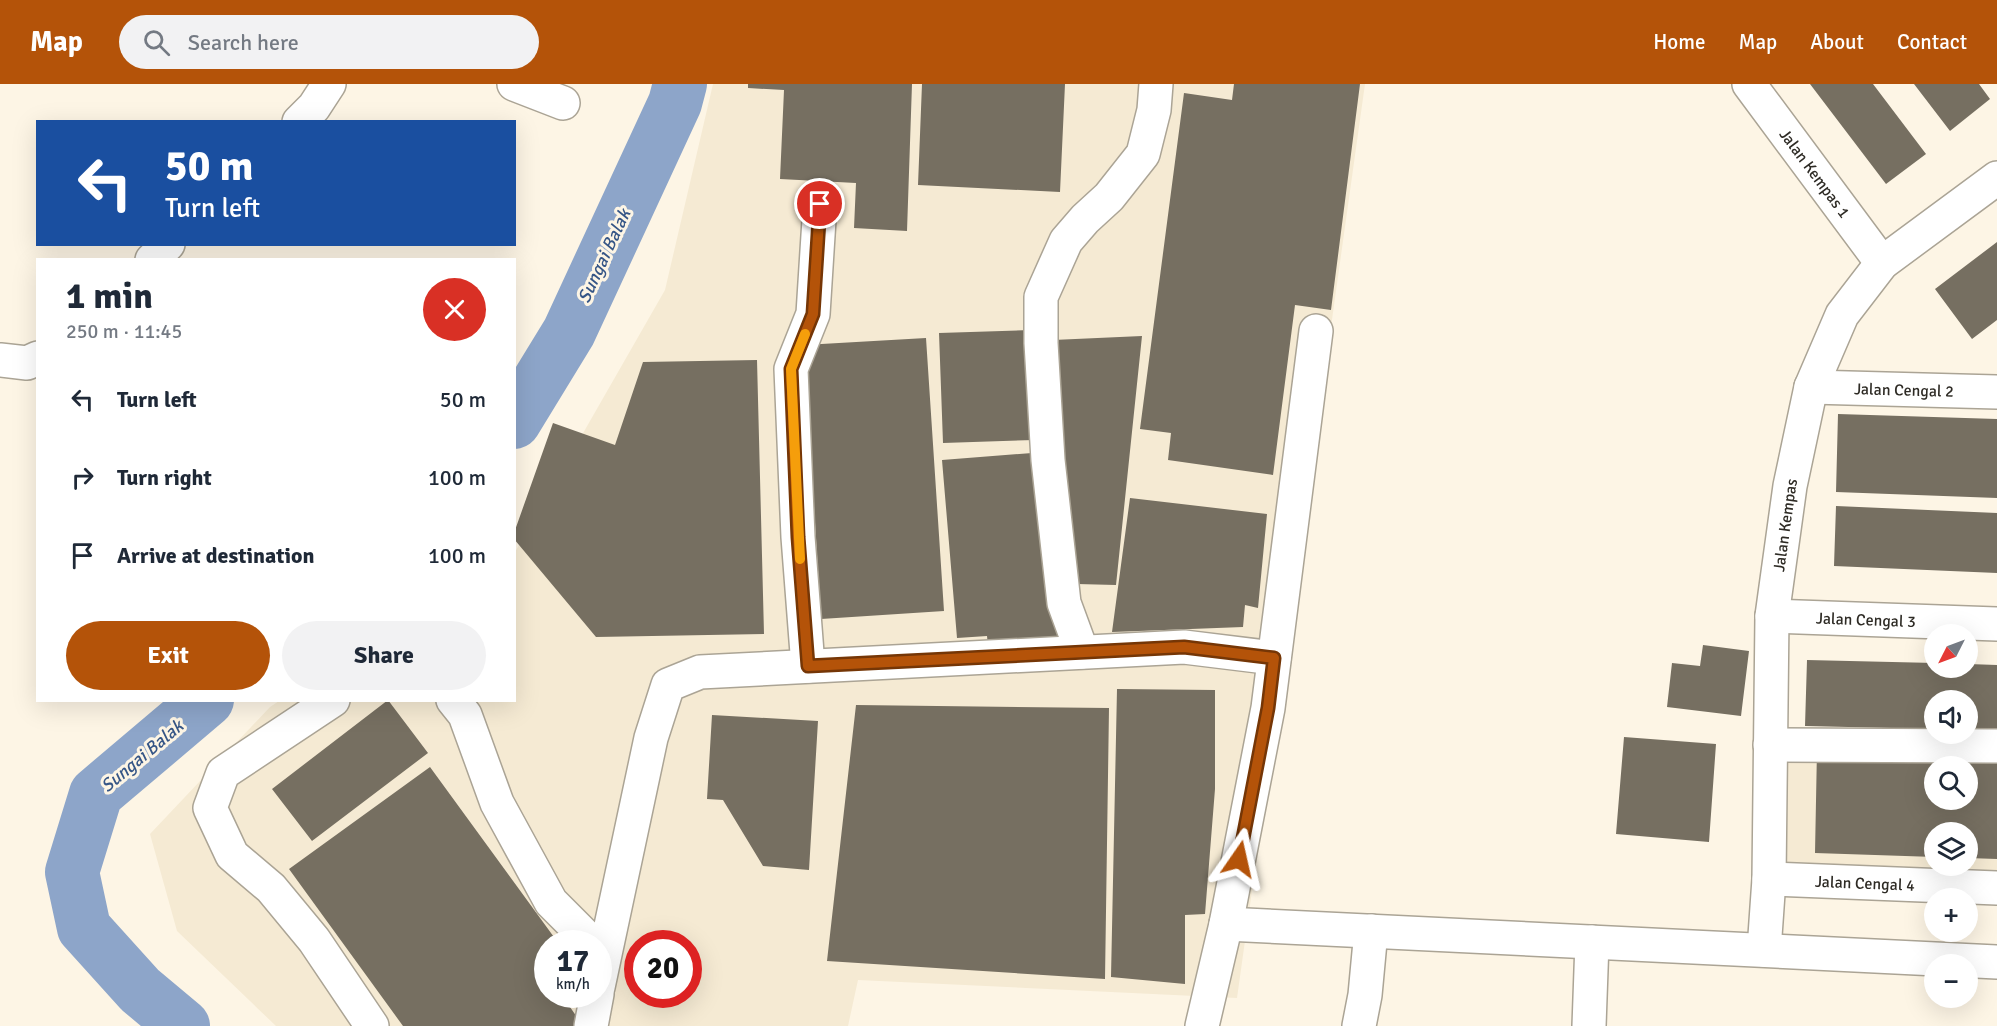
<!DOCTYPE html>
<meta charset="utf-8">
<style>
:root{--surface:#fff;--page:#f2f2f3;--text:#1f2937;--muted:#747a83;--accent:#b45309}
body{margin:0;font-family:Signika,sans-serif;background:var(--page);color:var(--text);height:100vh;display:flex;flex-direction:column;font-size:22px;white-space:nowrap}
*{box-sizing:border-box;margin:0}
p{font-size:20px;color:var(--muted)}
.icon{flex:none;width:33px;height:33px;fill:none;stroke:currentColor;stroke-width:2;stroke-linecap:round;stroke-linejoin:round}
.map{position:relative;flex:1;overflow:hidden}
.details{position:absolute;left:36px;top:174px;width:480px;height:444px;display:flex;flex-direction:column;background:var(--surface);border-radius:0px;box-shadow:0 6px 24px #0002}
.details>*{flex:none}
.hud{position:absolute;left:36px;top:36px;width:480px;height:126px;border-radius:0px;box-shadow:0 6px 24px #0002;background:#1a4fa0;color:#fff;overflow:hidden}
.needle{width:39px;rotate:228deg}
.controls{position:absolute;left:1924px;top:540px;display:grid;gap:12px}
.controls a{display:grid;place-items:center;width:54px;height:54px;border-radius:50%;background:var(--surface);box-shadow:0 6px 24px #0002;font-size:30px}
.speed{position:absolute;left:534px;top:846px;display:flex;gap:12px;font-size:30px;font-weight:700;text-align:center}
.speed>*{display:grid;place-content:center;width:78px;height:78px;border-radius:50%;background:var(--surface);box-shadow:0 6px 24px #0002;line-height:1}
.speed small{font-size:15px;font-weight:400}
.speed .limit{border:9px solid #d22;background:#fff;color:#111}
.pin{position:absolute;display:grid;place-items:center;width:51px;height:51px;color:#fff;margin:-26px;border:3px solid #fff;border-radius:50%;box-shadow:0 2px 6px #0007}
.me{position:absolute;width:66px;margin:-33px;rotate:11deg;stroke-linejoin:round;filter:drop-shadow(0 0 4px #0008)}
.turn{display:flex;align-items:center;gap:21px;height:126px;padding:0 30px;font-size:27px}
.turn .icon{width:78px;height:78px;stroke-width:2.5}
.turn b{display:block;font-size:42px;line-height:51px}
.round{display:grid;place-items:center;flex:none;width:63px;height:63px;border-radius:32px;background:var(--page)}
.overview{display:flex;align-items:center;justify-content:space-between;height:102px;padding:0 30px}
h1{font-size:36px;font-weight:700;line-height:45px}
.primary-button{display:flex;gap:12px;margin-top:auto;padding:12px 30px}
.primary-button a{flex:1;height:69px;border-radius:36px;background:var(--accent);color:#fff;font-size:24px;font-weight:700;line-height:69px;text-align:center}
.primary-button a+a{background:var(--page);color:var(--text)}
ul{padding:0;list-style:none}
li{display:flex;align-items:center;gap:18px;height:78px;padding:0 30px}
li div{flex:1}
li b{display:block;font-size:22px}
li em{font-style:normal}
header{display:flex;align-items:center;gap:36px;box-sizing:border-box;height:84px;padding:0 30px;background:var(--accent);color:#fff}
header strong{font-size:28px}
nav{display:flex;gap:33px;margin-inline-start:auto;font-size:21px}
.search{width:420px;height:54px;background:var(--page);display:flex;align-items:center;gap:15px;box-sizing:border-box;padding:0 21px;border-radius:33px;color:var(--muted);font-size:22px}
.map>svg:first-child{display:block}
</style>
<header>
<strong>Map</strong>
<div class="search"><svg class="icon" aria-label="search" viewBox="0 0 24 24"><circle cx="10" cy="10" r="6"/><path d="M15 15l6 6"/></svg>Search here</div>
<nav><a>Home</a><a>Map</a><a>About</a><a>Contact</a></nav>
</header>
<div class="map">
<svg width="1997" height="942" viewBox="0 0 1997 942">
<rect width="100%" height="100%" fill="#fdf5e5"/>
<path fill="#f5ead3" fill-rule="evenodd" d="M713,0H1365L1237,914L858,896L848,942H276L177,847L150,750L270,623L279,617L514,616L515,468L665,206ZM548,860H598V910H548ZM638,860H688V910H638Z
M1781,667L1997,673V792L1780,784ZM1935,682H1968V716H1935ZM1935,748H1968V782H1935Z"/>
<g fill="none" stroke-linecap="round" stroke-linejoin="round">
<path stroke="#8da5c9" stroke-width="54" d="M514,338L569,248L675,19L680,0
M183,942L140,906L84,844L72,788L96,710L207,616"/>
</g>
<path fill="#766f61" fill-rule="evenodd" d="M748,0H912L907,147L854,144L856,99L780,95L784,6L748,4Z
M922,0H1065L1060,108L918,101Z
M1234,0H1360L1331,226L1295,221L1273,391L1168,376L1171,349L1140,345L1184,9L1232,16Z
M1810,0H1873L1926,70L1886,100Z
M1914,0H1979L1990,15L1950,47Z
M1997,158V236L1972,255L1935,205Z
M1030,246L1034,356L943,359L939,249Z
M1142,252L1116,501L1077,500L1053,256Z
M926,254L944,527L821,535L804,261Z
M757,276L764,550L596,553L514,455V449L553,339L615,361L643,278Z
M1838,330L1997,335V414L1836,408Z
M1045,368L1060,557L988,562L987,552L957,554L942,376Z
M1130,414L1267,430L1258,524L1245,521L1243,543L1112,548Z
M1836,422L1997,429V489L1834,482Z
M1703,561L1749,567L1741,632L1667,623L1672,579L1700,582Z
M1807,576L1935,579V584H1968V580L1997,581V647L1968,646V616H1935V645L1805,642Z
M1117,605L1215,606V705L1205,830L1185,831V900L1111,893Z
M388,616L428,669L312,757L272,705Z
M856,621L1109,624L1105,895L827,877Z
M712,631L818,637L809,786L763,782L723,716L707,715Z
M1624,653L1716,660L1709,758L1616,750Z
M1817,665L1997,672V775L1968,774V748H1935V773L1815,769ZM1935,682H1968V716H1935Z
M430,683L559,860H548V910H587L570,923L583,942H403L289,785Z"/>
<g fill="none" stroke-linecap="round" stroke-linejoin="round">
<defs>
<g id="minor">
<path d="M514,0L563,19"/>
<path id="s1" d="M1749,0L1882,179"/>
<path d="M299,38L314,23L329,0"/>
<path d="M152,176L168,160"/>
<path d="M0,276L27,279L38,274"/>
<path id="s2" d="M1811,303L1997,308"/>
<path id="s3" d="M1772,532L1997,540"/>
<path d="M1082,568L1064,519L1048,376L1041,259V213L1066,157L1085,135L1109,113L1143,70L1154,26L1156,0"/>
<path d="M808,582L798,453L791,285L813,230L820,120"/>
<path d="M333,616L223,689L210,724L232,771L271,804L314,856L372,942"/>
<path d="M453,616L465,631L497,719L551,818L593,860"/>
<path d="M1770,661L1997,662"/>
<path id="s4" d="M1769,795L1997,804"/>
<path d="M1226,840L1997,878"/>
<path id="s5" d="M1764,866L1769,795L1772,532L1790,402L1811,303L1842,231L1882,179L1997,94"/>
<path d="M598,903L651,654L668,601L700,588L1184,563L1274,574"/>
<path d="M591,942L597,910"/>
<path d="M1202,942L1226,840L1268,624L1316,247"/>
<path d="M1359,942L1365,911L1371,847"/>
<path d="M1589,942L1592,858"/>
</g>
</defs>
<use href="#minor" stroke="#aba495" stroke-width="36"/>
<use href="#minor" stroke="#fff" stroke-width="33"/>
</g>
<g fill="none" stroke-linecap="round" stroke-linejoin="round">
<defs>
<path id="route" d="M820,120L813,230L791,285L798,453L808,582L1184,563L1274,574L1268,624L1239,775"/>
</defs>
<use href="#route" stroke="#753606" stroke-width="15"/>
<use href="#route" stroke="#b45309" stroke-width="10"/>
<path stroke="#f59e0b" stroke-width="10" d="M800,475L791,285L805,250"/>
</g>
<g text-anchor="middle" stroke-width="6" stroke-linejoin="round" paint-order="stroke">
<g font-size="16" fill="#2e2b25" stroke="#fdf5e5">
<text dy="6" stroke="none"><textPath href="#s1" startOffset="111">Jalan Kempas 1</textPath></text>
<text dy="6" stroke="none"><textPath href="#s2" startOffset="93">Jalan Cengal 2</textPath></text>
<text dy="6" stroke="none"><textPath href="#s5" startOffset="426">Jalan Kempas</textPath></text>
<text dy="6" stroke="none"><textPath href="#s3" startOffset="94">Jalan Cengal 3</textPath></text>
<text dy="6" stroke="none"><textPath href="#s4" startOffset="96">Jalan Cengal 4</textPath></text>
</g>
<g font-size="18" font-style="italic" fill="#355586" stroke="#fdf5e5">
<text transform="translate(604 172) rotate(-65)" y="6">Sungai Balak</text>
<text transform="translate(142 672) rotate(-40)" y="6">Sungai Balak</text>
</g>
</g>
</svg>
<div class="controls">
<a><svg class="needle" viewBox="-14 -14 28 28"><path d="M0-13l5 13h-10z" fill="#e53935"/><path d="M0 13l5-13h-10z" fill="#747a83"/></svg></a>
<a><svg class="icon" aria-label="sound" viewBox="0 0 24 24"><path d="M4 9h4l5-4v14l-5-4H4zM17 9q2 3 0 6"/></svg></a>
<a><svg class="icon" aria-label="search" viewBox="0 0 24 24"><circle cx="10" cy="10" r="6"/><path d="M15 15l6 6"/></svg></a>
<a><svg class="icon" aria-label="layers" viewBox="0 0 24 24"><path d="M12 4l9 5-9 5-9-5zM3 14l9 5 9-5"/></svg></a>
<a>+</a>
<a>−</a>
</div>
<div class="speed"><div>17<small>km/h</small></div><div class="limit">20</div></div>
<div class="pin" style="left:820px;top:120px;background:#d93025"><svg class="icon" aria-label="arrive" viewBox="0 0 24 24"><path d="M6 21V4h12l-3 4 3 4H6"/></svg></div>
<svg class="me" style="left:1239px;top:775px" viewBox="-20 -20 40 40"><path d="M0-17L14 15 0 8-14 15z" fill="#b45309" stroke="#fff" stroke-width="4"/></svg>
<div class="hud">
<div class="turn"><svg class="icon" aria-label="left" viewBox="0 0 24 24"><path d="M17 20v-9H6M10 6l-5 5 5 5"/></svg><div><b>50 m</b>Turn left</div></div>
</div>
<section class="details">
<div class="overview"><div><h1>1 min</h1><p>250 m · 11:45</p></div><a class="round" style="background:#d93025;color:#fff"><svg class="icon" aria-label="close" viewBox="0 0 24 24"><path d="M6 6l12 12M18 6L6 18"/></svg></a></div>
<ul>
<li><svg class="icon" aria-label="left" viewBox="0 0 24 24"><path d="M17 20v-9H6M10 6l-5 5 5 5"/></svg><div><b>Turn left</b></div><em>50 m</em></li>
<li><svg class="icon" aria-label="right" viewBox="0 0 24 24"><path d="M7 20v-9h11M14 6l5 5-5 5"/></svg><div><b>Turn right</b></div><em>100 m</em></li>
<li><svg class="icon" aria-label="arrive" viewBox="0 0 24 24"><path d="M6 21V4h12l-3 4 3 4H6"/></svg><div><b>Arrive at destination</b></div><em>100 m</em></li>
</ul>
<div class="primary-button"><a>Exit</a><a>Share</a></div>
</section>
</div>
